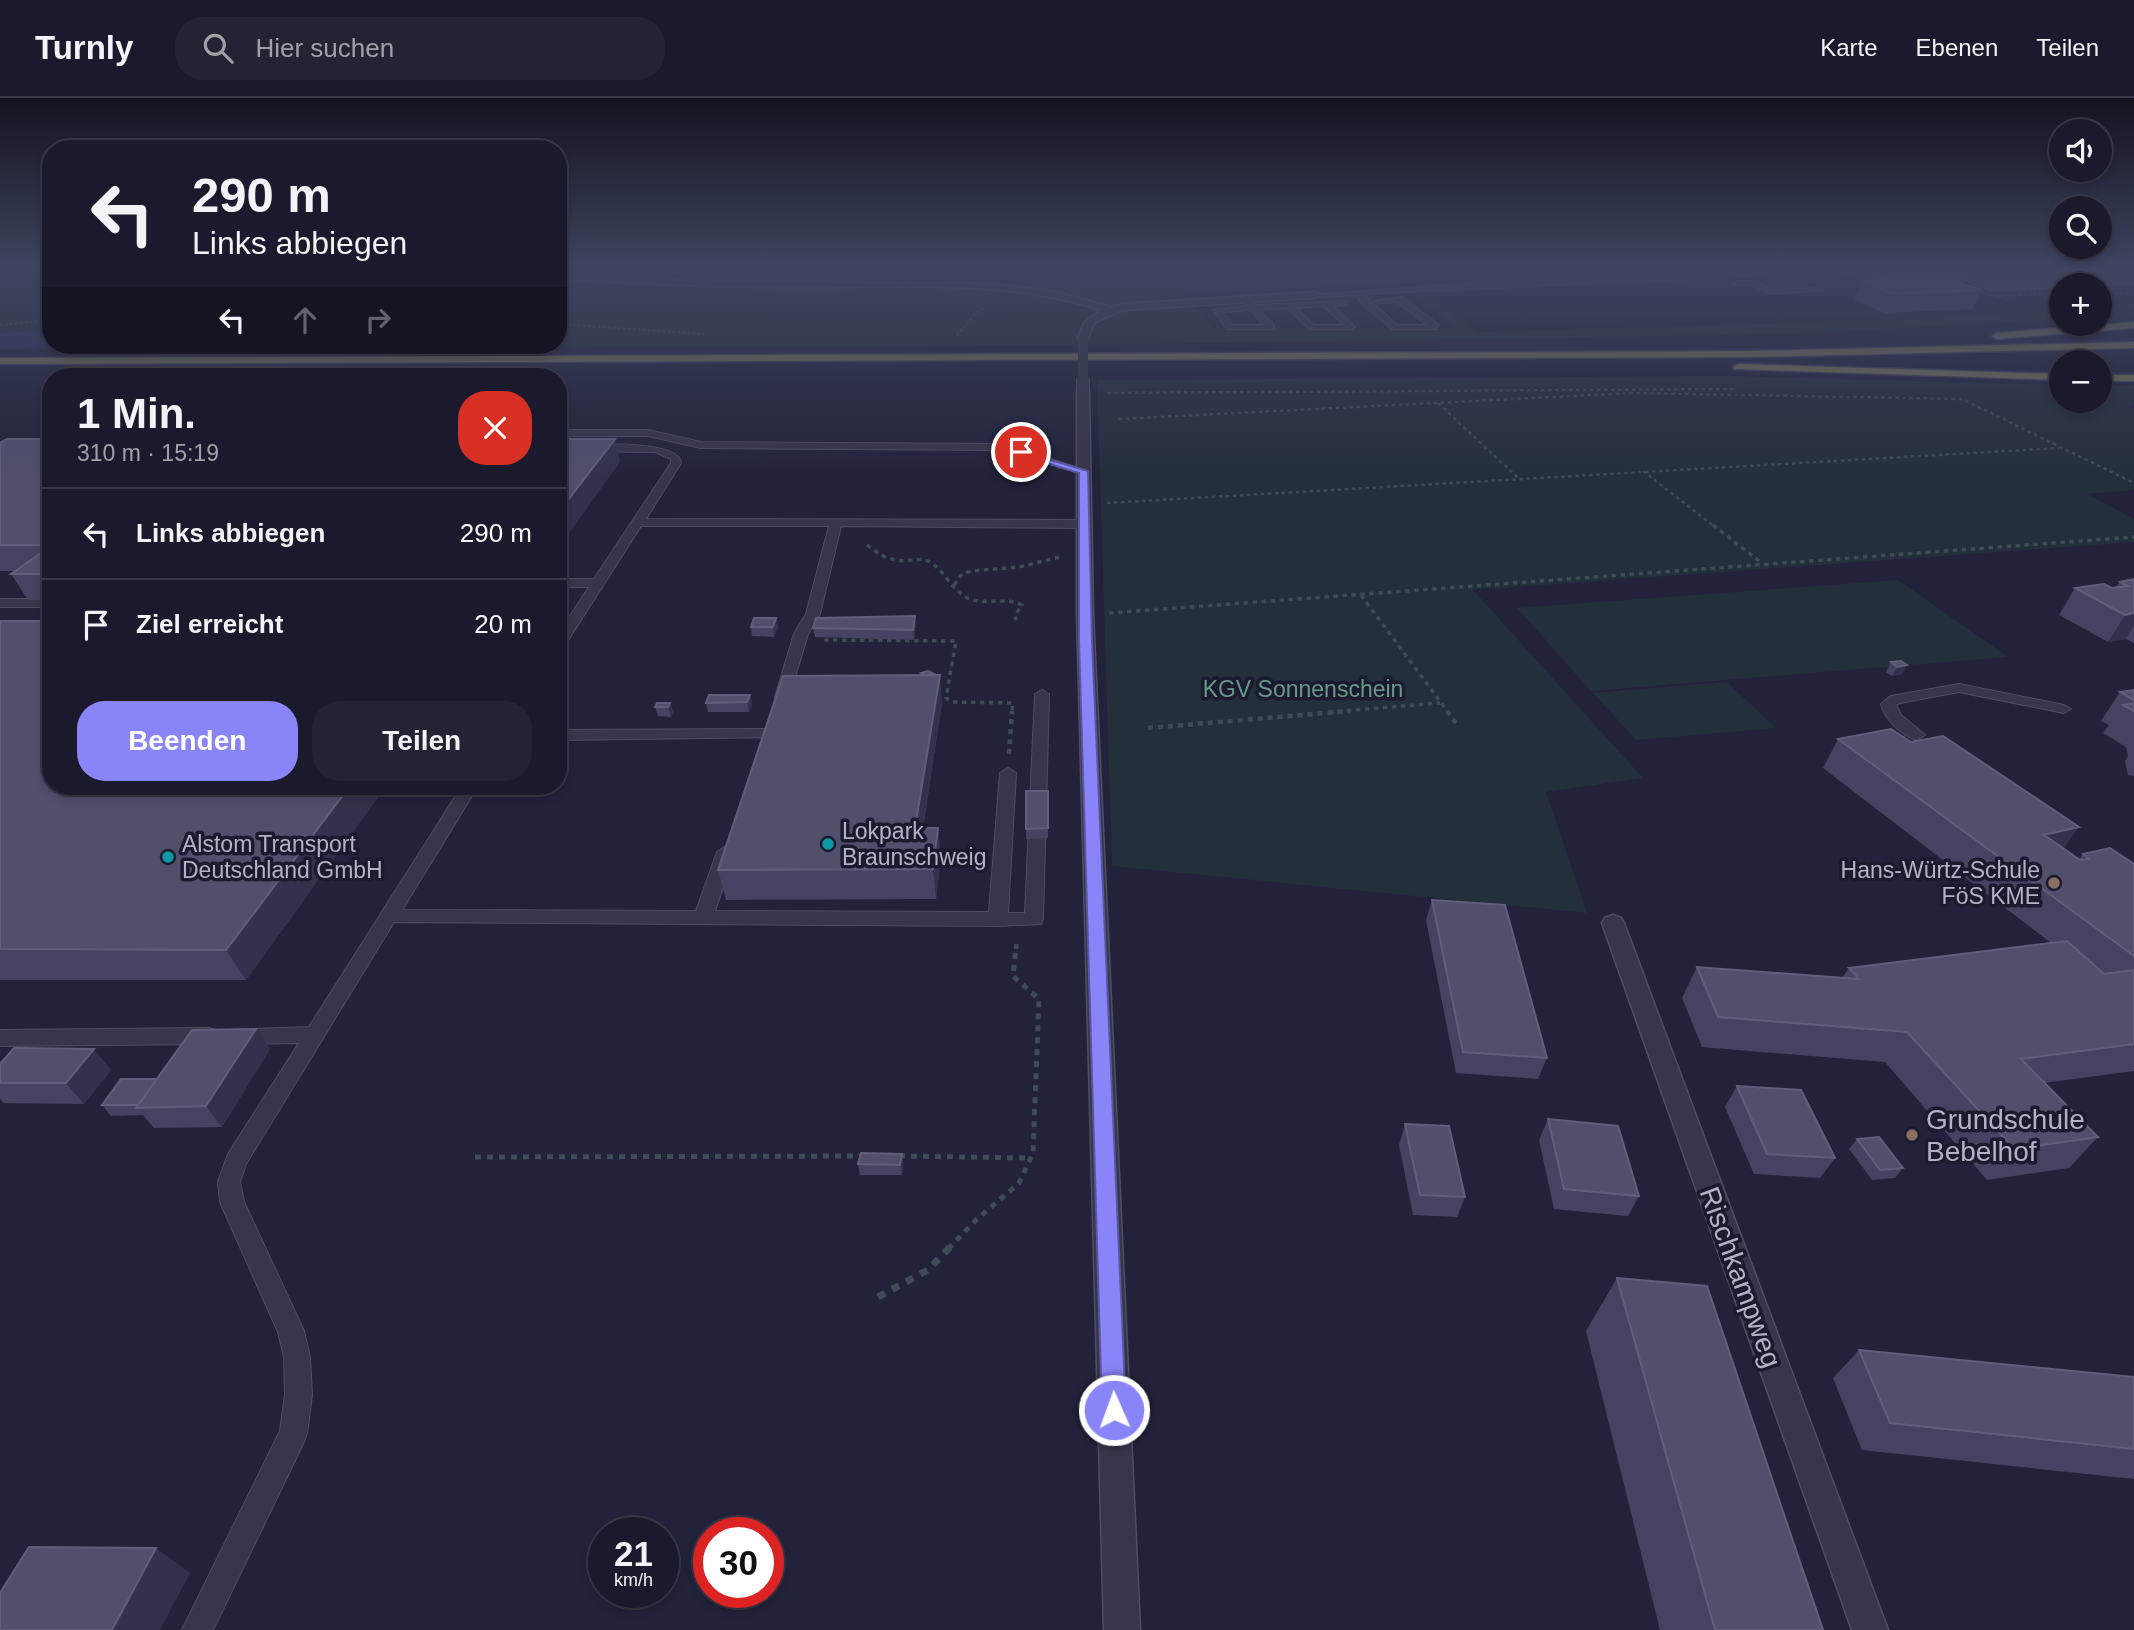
<!DOCTYPE html>
<html lang="de">
<meta charset="utf-8">
<style>
:root{--surface:#1a1a2c;--page:#232334;--text:#f1f3f6;--muted:#9fa1a9;--line:#383848;--accent:#8985f9}
body{margin:0;font-family:Arial,sans-serif;background:var(--page);color:var(--text);height:100vh;display:flex;flex-direction:column;font-size:26px;white-space:nowrap}
*{box-sizing:border-box;margin:0}
p{font-size:23px;color:var(--muted)}
.icon{flex:none;width:38px;height:38px;fill:none;stroke:currentColor;stroke-width:2;stroke-linecap:round;stroke-linejoin:round}
.map{position:relative;flex:1;overflow:hidden}
.panel{position:absolute;left:42px;top:270px;width:525px;height:427px;display:flex;flex-direction:column;background:var(--surface);border-radius:28px;box-shadow:0 4px 10px #0003,0 0 0 2px var(--line)}
.panel>*{flex:none}
.top-card{position:absolute;left:42px;top:42px;width:525px;height:214px;border-radius:28px;box-shadow:0 4px 10px #0003,0 0 0 2px var(--line);background:#1a1a2c;color:var(--text);overflow:hidden}
.buttons{position:absolute;left:2049px;top:21px;display:grid;gap:14px}
.buttons a{display:grid;place-items:center;width:63px;height:63px;border-radius:50%;background:var(--surface);box-shadow:0 4px 10px #0003,0 0 0 2px var(--line);font-size:35px}
.speed{position:absolute;left:588px;top:1419px;display:flex;gap:14px;font-size:35px;font-weight:700;text-align:center}
.speed>*{display:grid;place-content:center;width:91px;height:91px;border-radius:50%;background:var(--surface);box-shadow:0 4px 10px #0003,0 0 0 2px var(--line);line-height:1}
.speed small{font-size:18px;font-weight:400}
.speed .limit{border:10px solid #d22;background:#fff;color:#111}
.pin{position:absolute;display:grid;place-items:center;width:60px;height:60px;color:#fff;margin:-30px;border:4px solid #fff;border-radius:50%;box-shadow:0 2px 7px #0007}
.me{position:absolute;width:77px;margin:-38px;rotate:358deg;stroke-linejoin:round;filter:drop-shadow(0 0 5px #0008)}
.turn{display:flex;align-items:center;gap:24px;height:147px;padding:0 35px;font-size:32px}
.turn .icon{width:91px;height:91px;stroke-width:2.5}
.turn b{display:block;font-size:49px;line-height:60px}
.lanes{display:flex;align-items:center;height:66px;padding:0 35px;background:#0003;justify-content:center;gap:35px;direction:ltr}
.lanes .off{opacity:.35}
.round{display:grid;place-items:center;flex:none;width:74px;height:74px;border-radius:28px;background:var(--page)}
.headline{display:flex;align-items:center;justify-content:space-between;height:119px;padding:0 35px}
h1{font-size:42px;font-weight:600;line-height:52px}
.cta{display:flex;gap:14px;margin-top:auto;padding:14px 35px}
.cta a{flex:1;height:80px;border-radius:28px;background:var(--accent);color:#fff;font-size:28px;font-weight:600;line-height:80px;text-align:center}
.cta a+a{background:var(--page);color:var(--text)}
ul{padding:0;list-style:none}
li{display:flex;align-items:center;gap:21px;height:91px;padding:0 35px;border-top:2px solid var(--line)}
li div{flex:1}
li b{display:block;font-size:26px}
li em{font-style:normal}
header{display:flex;align-items:center;gap:42px;box-sizing:border-box;height:98px;padding:0 35px;background:var(--surface);border-bottom:2px solid var(--line)}
header strong{font-size:33px}
nav{display:flex;gap:38px;margin-inline-start:auto;font-size:24px}
.search{width:490px;height:63px;background:var(--page);display:flex;align-items:center;gap:18px;box-sizing:border-box;padding:0 24px;border-radius:28px;color:var(--muted);font-size:26px}
.map>svg:first-child{display:block}
</style>
<header>
<strong>Turnly</strong>
<div class="search"><svg class="icon" aria-label="search" viewBox="0 0 24 24"><circle cx="10" cy="10" r="6"/><path d="M15 15l6 6"/></svg>Hier suchen</div>
<nav><a>Karte</a><a>Ebenen</a><a>Teilen</a></nav>
</header>
<div class="map">
<svg width="2134" height="1532" viewBox="0 0 2134 1532">
<rect width="100%" height="100%" fill="#22223b"/>
<path fill="#242f3c" d="M0,167H51V247H558V167H1643L1658,175L1180,196L1214,230L1459,231L1413,196L1425,195L1477,234L1890,222L2061,213L2062,221L1794,236L1070,247L0,252Z
M1730,278L2061,287L2062,303H2100V288L2134,287V307L2128,308L2134,311V392L2087,396L2134,421V444L1473,492L1643,680L1546,694L1587,815L1112,768L1097,282Z
M1898,482L2008,559L1591,593L1517,510Z
M1727,584L1776,630L1636,642L1593,595Z"/>
<path fill="#31305c" d="M51,231V247H172L0,250V236Z"/>
<g fill="none" stroke-linecap="round" stroke-linejoin="round">
<defs>
<path id="service" d="M1751,167H1760L1767,173L1752,178L1363,196L1397,227H1427L1397,204L1379,205L1375,203L1402,199L1439,227L1436,231H1392L1361,205L1356,197L1316,199L1312,197L1461,186L1757,172Z
M1736,183H1751L1773,192L1818,190L1822,192L1772,196L1750,187H1733Z
M1245,199L1255,207L1347,203V207L1333,208L1355,229L1351,231H1309L1288,210L1259,212L1274,227V231H1227L1213,212L1247,208L1241,201ZM1324,208L1343,227H1314L1296,210ZM1251,212L1264,227H1232L1223,214Z
M558,332H648L701,344L1003,346L1088,373L1083,376L1002,352L701,350L648,338H558Z
M558,347C580,347 680,340 681,365L646,421L1083,422L1089,426L1083,430L841,428L820,516L808,536L789,599L782,603L775,599L794,536L806,516L829,428H641L565,547L558,551V536L589,489H558V481H594L671,365V361L655,354L558,353Z
M0,501H51V509H0Z
M1959,586L2064,607L2071,611L2064,615L1959,594L1900,605L1896,607L1901,617L1925,637L1917,642C1901,637 1885,622 1881,606L1891,598Z
M1042,592L1049,596L1043,821L1041,826L998,828L394,824L246,1066L240,1084L244,1104L304,1233L310,1259L312,1297L307,1336L303,1346L213,1532H182L280,1333L285,1297L284,1259L278,1234L220,1104L218,1084L228,1056L299,945L236,946L229,944L226,938L229,932L309,929L462,688H478L402,812L696,813L717,754L726,748L735,754L715,813L989,814L1000,675L1008,670L1016,675L1008,815H1025L1035,596Z
M769,631L777,636L774,639L558,642V632Z
M208,930L215,932L218,938L215,944L208,946L0,948V932Z"/>
<path id="minor" d="M558,174L676,182L993,186L1052,193L1111,209L1123,206L1316,194L1321,197L1316,200L1123,212L1095,224L1088,240L1083,243L1078,240L1084,225L1101,212C1012,184 918,188 825,189C736,189 647,188 558,180Z
M1083,290L1089,293L1093,516L1140,1532H1104L1077,516V293Z
M1613,817L1621,820L1624,825L1888,1532H1852L1602,825L1605,820Z"/>
<path id="motorway" d="M2134,224V230L1997,241L1992,238L1997,235Z
M2134,244V250L1752,259L0,266V260L1752,253Z
M1738,266L2062,276V282L1734,271L1733,269Z
M2100,277H2134V283H2100Z"/>
</defs>
<use href="#service" stroke="#4e4e63" stroke-width="2"/>
<use href="#minor" stroke="#4e4e63" stroke-width="3"/>
<use href="#motorway" stroke="#3e3e53" stroke-width="3"/>
<path stroke="#3f4b57" stroke-width="2" stroke-dasharray="2.5 2.5" stroke-linecap="butt" d="M1825,172L1847,171
M1977,193L2008,202
M2100,194L2134,197
M1999,198L2062,195
M558,226L704,236
M0,227L51,222
M957,237L977,214L985,209"/>
<path stroke="#3f4b57" stroke-width="2.5" stroke-dasharray="3.5 3.5" stroke-linecap="butt" d="M1107,295L1735,291
M1438,305L1518,380
M1119,321L1631,295L1962,301L2134,385
M1643,373L1715,429
M1107,405L2059,350"/>
<path stroke="#3f4b57" stroke-width="3.5" stroke-dasharray="4.5 4.5" stroke-linecap="butt" d="M1713,427L1763,466
M867,447C876,454 884,460 896,462C909,465 922,457 933,466C946,476 957,499 973,502C990,506 1006,499 1022,507L1015,517L1016,522
M954,487L962,476L971,473L1019,469L1060,459
M1361,497L1448,614
M1109,515L2134,439
M824,542L956,543L946,600L952,604L1013,605L1012,614
M1329,614L1440,605"/>
<path stroke="#3f4b57" stroke-width="4.5" stroke-dasharray="5 5" stroke-linecap="butt" d="M1447,613L1459,629
M1148,630L1350,613
M1009,656L1012,613
M1016,851L1017,842"/>
<path stroke="#3f4b57" stroke-width="5" stroke-dasharray="6 6" stroke-linecap="butt" d="M899,1058L1031,1060
M475,1059L866,1058
M948,1151L975,1123L1019,1085L1033,1055L1039,901L1013,878L1016,849"/>
<path stroke="#3f4b57" stroke-width="7" stroke-dasharray="8 8" stroke-linecap="butt" d="M878,1199L928,1172L950,1149"/>
<use href="#service" fill="#36364c" fill-rule="evenodd"/>
<use href="#minor" fill="#36364c" fill-rule="evenodd"/>
<use href="#motorway" fill="#717253" fill-rule="evenodd"/>
<defs>
<path id="minor-bridge-far1" d="M1083,240V283"/>
<path id="minor-bridge" d="M1083,281V293"/>
</defs>
<use href="#minor-bridge-far1" stroke="#4e4e63" stroke-width="10" stroke-linecap="butt"/>
<use href="#minor-bridge" stroke="#4e4e63" stroke-width="14" stroke-linecap="butt"/>
<use href="#minor-bridge-far1" stroke="#36364c" stroke-width="10"/>
<use href="#minor-bridge" stroke="#36364c" stroke-width="12"/>
</g>
<path fill="#444462" d="M1655,167H1714L1712,173L1667,175L1655,168Z
M1846,167H2134V187L2100,189V187H2062V190L1991,194L1964,183L1963,186L1982,192L1973,211L1884,215L1854,202L1862,184L1842,176Z
M51,341V502H28L11,476L15,473H0V345Z
M2134,481V545L2126,541L2108,544L2059,517L2075,490H2112L2116,489L2120,484Z
M776,520L778,529L774,539L752,538L751,529Z
M0,523L386,688L246,882H0Z
M916,527L914,542L815,539L813,530Z
M1901,563L1902,576L1892,578L1886,574L1891,564Z
M921,575L934,576L942,605L923,730H938L941,759L936,801L726,802L718,772L922,577Z
M2134,592V678L2128,677L2125,663L2128,658L2126,649L2103,635L2109,627L2101,623L2120,594Z
M750,597L752,607L749,614H708L706,605Z
M670,605L673,614L671,619L658,618L655,609Z
M1838,641L2063,750L2079,761L2083,756L2134,766V973L2044,985L2098,1039L2069,1070L1987,1082L1885,964L1702,949L1682,900L1697,869L1842,880L1849,870L2051,845L1823,670Z
M1026,693H1048V740L1026,741Z
M1432,802L1547,960L1538,981L1456,975L1426,822Z
M270,951L222,1029L154,1030L143,1017L111,1018L102,1007L157,981Z
M0,966L111,972L84,1006L4,1005L0,1001Z
M1737,988L1835,1060L1820,1080L1754,1076L1725,1009Z
M1548,1021L1639,1098L1628,1118L1554,1111L1539,1042Z
M1405,1026L1465,1099L1457,1119L1413,1117L1399,1047Z
M1857,1041L1903,1070L1895,1080L1872,1082L1849,1051Z
M902,1056L903,1066L902,1077H860L858,1066Z
M1617,1180L1823,1532H1660L1586,1233Z
M1859,1252L2134,1279V1381L1862,1352L1833,1280Z"/>
<path fill="#32324e" d="M615,341L620,364L558,451V415Z
M2134,515V528L2126,541L2108,544L2125,517Z
M915,518L916,527L914,542L913,532Z
M776,520L778,529L774,539L773,529Z
M1907,567L1902,576L1892,578L1897,569Z
M940,577L942,605L918,760L915,730Z
M750,597L752,607L749,614L747,604Z
M670,605L673,614L671,619L668,609Z
M350,688H386L246,882L226,852Z
M2079,729L2057,759L2044,737Z
M938,730L941,759L936,801L933,771Z
M256,931L270,951L222,1029L206,1008Z
M94,951L111,972L84,1006L66,985Z
M902,1056L903,1066L902,1077L900,1067Z
M156,1450L190,1475L160,1532H112Z"/>
<path fill="#50506d" stroke="#5f5f7b" stroke-width="2" d="M1871,167H1942L1967,177L1938,178L1982,192L1892,196L1862,183L1902,180Z
M1978,167H2134V169L2000,175Z
M7,341H51V447H0V345Z
M558,341H615L558,415Z
M51,448V476H11Z
M2134,481V515L2125,517L2075,490L2104,486L2112,490L2128,488L2120,484Z
M915,518L913,532L813,530L816,520Z
M754,520H776L773,529H751Z
M0,523H51V688H350L226,852L0,851Z
M1901,563L1907,567L1897,569L1891,564Z
M928,573L934,576L924,577L921,575Z
M940,577L915,730H938L933,771L718,772L783,578Z
M2134,592V602L2120,594Z
M709,597H750L747,604L706,605Z
M657,605H670L668,609H655Z
M2134,605V613L2123,607Z
M1891,631L1911,644L1943,638L2079,729L2044,737L2080,762L2089,761L2083,756L2110,750L2134,766V858L1838,641Z
M1026,693H1048V730L1026,731Z
M1432,802L1505,807L1547,960L1463,954Z
M2067,843L2104,876L2134,872V946L2021,961L2098,1039L2014,1051L1907,934L1718,919L1697,869L1859,881L1849,870Z
M256,931L206,1008L136,1010L192,932Z
M14,950L94,951L66,985H0V966Z
M121,981H157L138,1007H102Z
M1737,988L1801,992L1835,1060L1767,1056Z
M1548,1021L1618,1028L1639,1098L1564,1091Z
M1405,1026L1449,1028L1465,1099L1420,1097Z
M1879,1039L1903,1070L1880,1072L1857,1041Z
M861,1055L902,1056L900,1067L858,1066Z
M1617,1180L1707,1188L1823,1532H1715Z
M1859,1252L2134,1279V1351L1890,1325Z
M29,1449L156,1450L112,1532H0V1495Z"/>
<linearGradient id="sky" x2="0" y2="1"><stop stop-color="#131320"/><stop offset="0.44" stop-color="#3e4460"/><stop offset="1" stop-color="#3e4460" stop-opacity="0"/></linearGradient>
<rect width="2134" height="381" fill="url(#sky)"/>
<path fill="#8985f9" stroke="#5956a2" stroke-width="2" d="M1017,352L1088,373L1092,543L1126,1312L1123,1321L1114,1325L1106,1321L1102,1312L1079,543V375L1017,356Z"/>
<g fill="#0f9aa8" stroke="#1b1b30" stroke-width="2.5">
<circle cx="828" cy="746" r="7"/>
<circle cx="168" cy="759" r="7"/>
</g>
<g fill="#8d6e63" stroke="#1b1b30" stroke-width="2.5">
<circle cx="2054" cy="785" r="7"/>
<circle cx="1912" cy="1037" r="7"/>
</g>
<g text-anchor="middle" stroke-width="7" stroke-linejoin="round" paint-order="stroke">
<g font-size="23" fill="#689988" stroke="#1b1b30">
<text x="1303" y="599">KGV Sonnenschein</text>
</g>
<g font-size="23" fill="#b2b1c7" stroke="#1b1b30" text-anchor="start">
<text x="842" y="741">Lokpark<tspan x="842" dy="26">Braunschweig</tspan></text>
<text x="182" y="754">Alstom Transport<tspan x="182" dy="26">Deutschland GmbH</tspan></text>
<text x="2040" y="780" text-anchor="end">Hans-Würtz-Schule<tspan x="2040" dy="26">FöS KME</tspan></text>
</g>
<g font-size="28" fill="#b2b1c7" stroke="#1b1b30" text-anchor="start">
<text x="1926" y="1031">Grundschule<tspan x="1926" dy="32">Bebelhof</tspan></text>
</g>
<g font-size="28" fill="#b2b1c7" stroke="#1b1b30">
<text transform="translate(1741 1179) rotate(70)" y="10">Rischkampweg</text>
</g>
</g>
</svg>
<div class="buttons">
<a><svg class="icon" aria-label="sound" viewBox="0 0 24 24"><path d="M4 9h4l5-4v14l-5-4H4zM17 9q2 3 0 6"/></svg></a>
<a><svg class="icon" aria-label="search" viewBox="0 0 24 24"><circle cx="10" cy="10" r="6"/><path d="M15 15l6 6"/></svg></a>
<a>+</a>
<a>−</a>
</div>
<div class="speed"><div>21<small>km/h</small></div><div class="limit">30</div></div>
<div class="pin" style="left:1021px;top:354px;background:#d93025"><svg class="icon" aria-label="arrive" viewBox="0 0 24 24"><path d="M6 21V4h12l-3 4 3 4H6"/></svg></div>
<svg class="me" style="left:1114px;top:1312px" viewBox="-20 -20 40 40"><circle r="17" fill="#8985f9" stroke="#fff" stroke-width="3"/><path d="M0-11L8 9 0 5-8 9z" fill="#fff"/></svg>
<div class="top-card">
<div class="turn"><svg class="icon" aria-label="left" viewBox="0 0 24 24"><path d="M17 20v-9H6M10 6l-5 5 5 5"/></svg><div><b>290 m</b>Links abbiegen</div></div>
<div class="lanes"><svg class="icon" aria-label="left" viewBox="0 0 24 24"><path d="M17 20v-9H6M10 6l-5 5 5 5"/></svg><svg class="icon off" aria-label="ahead" viewBox="0 0 24 24"><path d="M12 20V5M6 11l6-6 6 6"/></svg><svg class="icon off" aria-label="right" viewBox="0 0 24 24"><path d="M7 20v-9h11M14 6l5 5-5 5"/></svg></div>
</div>
<section class="panel">
<div class="headline"><div><h1>1 Min.</h1><p>310 m · 15:19</p></div><a class="round" style="background:#d93025;color:#fff"><svg class="icon" aria-label="close" viewBox="0 0 24 24"><path d="M6 6l12 12M18 6L6 18"/></svg></a></div>
<ul>
<li><svg class="icon" aria-label="left" viewBox="0 0 24 24"><path d="M17 20v-9H6M10 6l-5 5 5 5"/></svg><div><b>Links abbiegen</b></div><em>290 m</em></li>
<li><svg class="icon" aria-label="arrive" viewBox="0 0 24 24"><path d="M6 21V4h12l-3 4 3 4H6"/></svg><div><b>Ziel erreicht</b></div><em>20 m</em></li>
</ul>
<div class="cta"><a>Beenden</a><a>Teilen</a></div>
</section>
</div>
